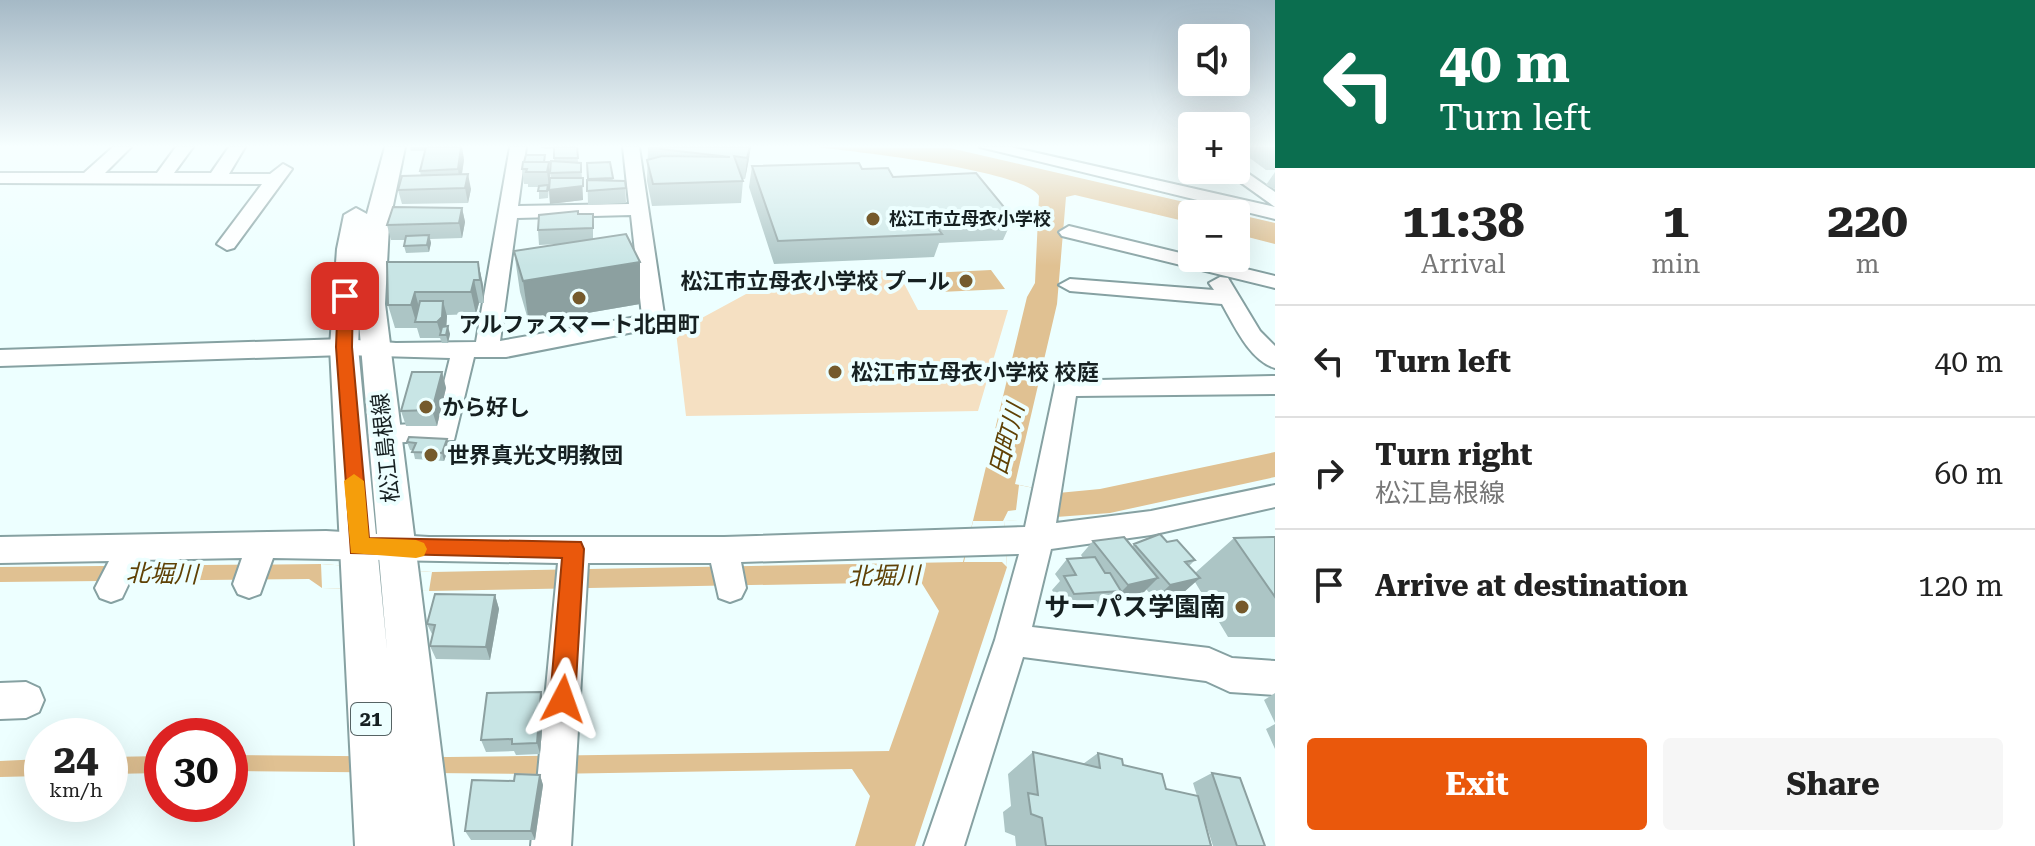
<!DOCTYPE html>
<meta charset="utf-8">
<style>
:root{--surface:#fff;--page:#f6f6f6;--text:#222;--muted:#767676;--line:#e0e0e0;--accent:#ea580c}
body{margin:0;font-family:"Roboto Serif","Noto Sans JP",serif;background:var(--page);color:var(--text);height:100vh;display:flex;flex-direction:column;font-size:30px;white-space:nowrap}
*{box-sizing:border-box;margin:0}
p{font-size:26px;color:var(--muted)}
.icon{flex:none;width:44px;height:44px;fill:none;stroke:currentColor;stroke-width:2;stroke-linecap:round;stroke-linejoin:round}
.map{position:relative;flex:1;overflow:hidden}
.sheet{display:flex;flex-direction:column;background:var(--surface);width:760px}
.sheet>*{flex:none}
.top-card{background:#0b6e4f;color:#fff;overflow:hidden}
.buttons{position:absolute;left:1178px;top:24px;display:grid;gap:16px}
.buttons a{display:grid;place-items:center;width:72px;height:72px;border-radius:8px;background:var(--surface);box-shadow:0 8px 32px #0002;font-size:40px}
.speed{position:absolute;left:24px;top:718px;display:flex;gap:16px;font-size:40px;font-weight:700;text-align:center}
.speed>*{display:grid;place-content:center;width:104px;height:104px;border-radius:50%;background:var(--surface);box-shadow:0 8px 32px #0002;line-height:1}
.speed small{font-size:20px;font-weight:400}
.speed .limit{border:12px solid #d22;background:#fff;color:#111}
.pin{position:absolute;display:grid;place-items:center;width:68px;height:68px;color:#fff;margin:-34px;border-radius:16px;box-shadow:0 4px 12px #0006}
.me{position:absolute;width:88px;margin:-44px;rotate:4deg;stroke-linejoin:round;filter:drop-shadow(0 0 6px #0008)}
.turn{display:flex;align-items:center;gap:28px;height:168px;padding:0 32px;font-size:36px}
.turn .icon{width:104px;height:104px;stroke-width:2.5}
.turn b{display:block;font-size:56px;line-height:68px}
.eta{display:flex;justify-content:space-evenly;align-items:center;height:136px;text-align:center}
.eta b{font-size:48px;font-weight:700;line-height:56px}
.action{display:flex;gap:16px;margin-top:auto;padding:16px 32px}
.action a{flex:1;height:92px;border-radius:8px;background:var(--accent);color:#fff;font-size:32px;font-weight:700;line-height:92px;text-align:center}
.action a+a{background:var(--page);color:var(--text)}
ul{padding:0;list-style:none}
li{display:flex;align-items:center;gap:24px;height:112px;padding:0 32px;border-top:2px solid var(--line)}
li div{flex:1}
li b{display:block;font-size:30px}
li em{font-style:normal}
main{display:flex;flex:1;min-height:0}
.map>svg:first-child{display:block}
</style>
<main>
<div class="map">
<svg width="1275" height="846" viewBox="0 0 1275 846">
<rect width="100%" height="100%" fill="#edffff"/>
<path fill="#f5e0c2" d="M897,270L918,310H1008L978,411L686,416L676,332L781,275Z"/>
<path fill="#e0c192" d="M817,147L950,148L1275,223V244L1236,234V214H1192V223L1075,195L1066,197L1057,304L1015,484L1058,493L1100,489L1275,452V477L1110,513L1004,521L1007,567L915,846H855L870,796L852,769L547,774L230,771V755L449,757L889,751L939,611L921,582L429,591L322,588L309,579L0,582V567L321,564L432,572L963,562L1027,297L1035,283L1039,196C1022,169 855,152 817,147Z
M991,270L1005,289L940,292L929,273Z
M162,756V773L110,774V757Z
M42,759V776L0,777V761Z"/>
<path fill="#edffff" d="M1019,485L1058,493L1057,519L1004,521L1007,567L1002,562H964L973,521H1003L1008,511L1016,510Z
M321,564L432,572L429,591L322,588Z"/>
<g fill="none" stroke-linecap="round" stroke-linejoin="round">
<defs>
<path id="minor" d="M113,147H131L105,173H157L176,147H193L174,173H211L229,147H245L229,174H270L283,164L292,169L234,248L227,250L217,244L262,184L0,183V173H84Z
M510,147H526L518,206L629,204L623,147H639L665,321L654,328L506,357H474L454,440L383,443L374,440L370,433L374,426L434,423L450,358L344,355L0,366V350L344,339L396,343L476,342ZM631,215L642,316L500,341L517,218Z
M980,147H1011L1275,207V219Z
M1236,165L1275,192V207L1229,174L1226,170H1236Z
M1069,226L1275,276V288L1062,236L1059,232Z
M1220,277L1228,278L1260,331L1275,346V368C1250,361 1234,325 1222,304L1070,291L1059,285L1070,279L1214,290L1209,283Z
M1275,376V394L1076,396L1056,523L1151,511L1275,485V507L1151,535L1051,549L1032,627L1209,648L1232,658L1275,661V695L1230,692L1206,681L1023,657L964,846H924L995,640L1019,554L741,562L746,588L741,598L730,602L719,598L711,563H588L571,846H531L558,563L273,558L260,594L249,598L238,594L233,584L242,558L140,560L122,598L111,602L100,598L95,588L109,561L0,563V537L326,531L429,537H724L1025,527L1056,381Z
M26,682L39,688L44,700L39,712L26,718L0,719V683Z"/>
<path id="major" d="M385,147H405L389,225L385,304L453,846H355L330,347L337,249L344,215L356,208L367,214ZM359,323L387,650L358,347Z"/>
</defs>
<use href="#minor" stroke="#86a1a2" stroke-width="4"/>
<use href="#major" stroke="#86a1a2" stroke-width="4"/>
<use href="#minor" fill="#fff" fill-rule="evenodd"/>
<use href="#major" fill="#fff" fill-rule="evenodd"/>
</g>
<path fill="#acc5c5" d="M410,147H462L464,160L462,175L471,189L468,203L402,204L398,190L421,176L420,171L425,151H411Z
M538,147H577L578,163H581L583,200L550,204L549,186L548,198L539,199V187H528V184H524L522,169L546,162H549L550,178H551L550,173L554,161V148L546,149Z
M648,147H751L745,179H742L743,181L741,203L652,206L647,181Z
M1236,147H1275V170H1266L1247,156L1250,152L1247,150H1238Z
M610,162L613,181H625L626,203L588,205L587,163Z
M752,166L862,169L893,177L1013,218L1003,240L939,243L934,257L774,264L749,187Z
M1275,172V189L1266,185Z
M462,208L465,222L462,238L430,239L431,243L429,252L406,253L404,246L405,240H391L387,225Z
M578,214H593V239L640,262V304L529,323L520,292L514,251L559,244L539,245L538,230Z
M478,262L483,285L484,303H479L476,314L447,315L446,326L450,334L448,343H442L440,338H420L417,328H395L388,305Z
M442,372L446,388L437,426H406L401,411Z
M407,442L449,447L444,461L415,459L413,450H410Z
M1275,537V637H1228L1195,582L1184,592L1155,599L1146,589L1144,592L1114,598L1107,605L1062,608L1052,590L1060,581L1055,574L1067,559L1083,558L1081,555L1093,541L1132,547L1134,544L1167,542L1195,560L1189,566L1195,573L1234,538Z
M495,595L499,609L490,660L436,659L430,646L433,636L427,624Z
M541,692L544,705L540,754L516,755L514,751L486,752L481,740Z
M1275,693V723L1264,700Z
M1275,724V749L1266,729Z
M1033,752L1083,764L1098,753L1123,765L1166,789L1197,796L1193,783L1212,773L1265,846H1213L1204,818L1212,846H1016L1015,836L1005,832L1003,812L1011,806L1008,774Z
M540,775L543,785L535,840H471L465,831L514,781Z"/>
<path fill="#8ca0a0" d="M459,147H462L464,160L460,184L458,169Z
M750,147L749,159L745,179L747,158Z
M549,162L550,176L549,186L547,172Z
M581,163L583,200L550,204L549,190L582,186Z
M468,174L471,189L468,203L465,188Z
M462,208L465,222L462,238L459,223Z
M429,235L431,243L429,252L427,245Z
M478,262L483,285L484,303L480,280Z
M640,262V304L529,323L523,281Z
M474,280L479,303L476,314L471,292Z
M415,292L421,315L416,322L411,305Z
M443,301L447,316L446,333L441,335L437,322Z
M448,326L450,334L448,343L446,335Z
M442,372L446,388L437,426L432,410Z
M447,439L449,447L444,461L442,453Z
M1158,578L1144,592L1114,599L1128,585Z
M1200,578L1184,592L1155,599L1170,585Z
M495,595L499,609L490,660L486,647Z
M541,692L544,705L540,754L537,743Z
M540,775L543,785L535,840L531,831Z"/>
<path fill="#c8e5e5" stroke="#8ca0a0" stroke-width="2" d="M426,147H461L458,169L420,171Z
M554,147H577L578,158H554Z
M661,147H750L747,158L734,156L743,181L653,184L647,160L662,156L730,157L660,149Z
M526,155H545L544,162H524Z
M551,161L581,163V172L550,173Z
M523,162H549L547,172H526L527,169H522Z
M610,162L613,178L588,179L587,163Z
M859,163L862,169L888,168L893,177L976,173L1013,218L932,221L942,234L778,241L752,166Z
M468,174L465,188L398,190L402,176Z
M550,178H583V186L549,190Z
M587,180L625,181L626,188L587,191Z
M548,185L547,191H538L539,186Z
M393,207L462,208L459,223L387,225Z
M578,211V214H593V228L538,230L539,215Z
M626,234L640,262L523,281L514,251Z
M429,235L427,245L404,246L406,236Z
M387,262H478L480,280H474L471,292H415L411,305H388Z
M420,301H443L442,317L437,322H415Z
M448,326L446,335H440L442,327Z
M412,372H442L432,410L401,411Z
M409,437L447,439L442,453L412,452L416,443L407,442Z
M1160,534L1167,542L1177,540L1195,560L1185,562L1200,578L1170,585L1134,544Z
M1124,537L1158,578L1128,585L1093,541Z
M1275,537V597L1234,538Z
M1095,557L1105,573H1110L1121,591L1074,594L1064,576L1076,575L1067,559Z
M435,594L495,595L486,647L430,646L435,625L427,624Z
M541,692L537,743L512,744V739L481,740L487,693Z
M1033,752L1100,768L1098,753L1122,759L1123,765L1162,774L1166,789L1198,796L1211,846H1046L1042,818L1031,814L1028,793L1038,795Z
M1212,773L1240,778L1265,846H1237Z
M515,774L540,775L531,831H465L472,780L514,781Z"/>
<linearGradient id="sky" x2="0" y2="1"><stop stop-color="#a5b9c6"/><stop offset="0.55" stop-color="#f7ffff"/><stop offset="1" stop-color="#f7ffff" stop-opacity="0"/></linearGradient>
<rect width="1275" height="266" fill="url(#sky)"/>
<path fill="#ea580c" stroke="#983908" stroke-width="2" d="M345,291L353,296L352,347L369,538L581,542L584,549L575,699L572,708L563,712L554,708L550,699L562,558L351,553L336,347L338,296Z"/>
<path fill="#f59e0b" d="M354,474L364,481L369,538L416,540L424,543L427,549L424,556L416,558L351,553L344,481Z"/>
<g fill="#755a2c" stroke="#edffff" stroke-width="3">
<circle cx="873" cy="219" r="8"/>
<circle cx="966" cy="281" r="8"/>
<circle cx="579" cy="298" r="8"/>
<circle cx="835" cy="372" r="8"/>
<circle cx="426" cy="407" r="8"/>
<circle cx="431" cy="455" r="8"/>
<circle cx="1242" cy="607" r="8"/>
</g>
<g text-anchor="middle" stroke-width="8" stroke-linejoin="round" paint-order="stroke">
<g font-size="18" font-weight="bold" fill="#162021" stroke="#edffff" text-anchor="start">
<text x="889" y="225">松江市立母衣小学校</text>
</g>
<rect fill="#edffff" stroke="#566364" stroke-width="2" x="351" y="703" width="40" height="32" rx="6"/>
<g font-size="20" font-weight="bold" fill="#162021">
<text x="371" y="726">21</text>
</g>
<g font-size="22" font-weight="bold" fill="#162021" stroke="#edffff" text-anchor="start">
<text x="950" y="289" text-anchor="end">松江市立母衣小学校 プール</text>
<text x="579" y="332" text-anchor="middle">アルファスマート北田町</text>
<text x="851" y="380">松江市立母衣小学校 校庭</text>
<text x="442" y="415">から好し</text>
<text x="447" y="463">世界真光文明教団</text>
</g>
<g font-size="22" fill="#162021" stroke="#edffff">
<text transform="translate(385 448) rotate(-96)" y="8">松江島根線</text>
</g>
<g font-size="24" font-style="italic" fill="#5f4105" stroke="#edffff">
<text transform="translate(1007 439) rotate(-75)" y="8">田町川</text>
<text transform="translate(162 574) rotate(1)" y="8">北堀川</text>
<text transform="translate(884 576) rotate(-1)" y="8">北堀川</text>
</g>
<g font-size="26" font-weight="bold" fill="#162021" stroke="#edffff" text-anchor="end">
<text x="1226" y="616">サーパス学園南</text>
</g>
</g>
</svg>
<div class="buttons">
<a><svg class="icon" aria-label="sound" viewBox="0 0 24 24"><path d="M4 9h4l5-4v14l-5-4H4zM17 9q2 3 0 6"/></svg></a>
<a>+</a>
<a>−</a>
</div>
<div class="speed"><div>24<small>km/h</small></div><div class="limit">30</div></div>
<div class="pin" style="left:345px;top:296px;background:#d93025"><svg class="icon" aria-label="arrive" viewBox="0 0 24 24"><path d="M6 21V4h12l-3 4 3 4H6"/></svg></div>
<svg class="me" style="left:563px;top:699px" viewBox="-20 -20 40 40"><path d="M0-17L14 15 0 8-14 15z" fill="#ea580c" stroke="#fff" stroke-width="4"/></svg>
</div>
<section class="sheet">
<div class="top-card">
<div class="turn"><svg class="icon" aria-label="left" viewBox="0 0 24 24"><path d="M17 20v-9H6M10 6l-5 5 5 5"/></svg><div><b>40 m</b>Turn left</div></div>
</div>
<div class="eta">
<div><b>11:38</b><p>Arrival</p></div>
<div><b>1</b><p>min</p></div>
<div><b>220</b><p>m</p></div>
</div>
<ul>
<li><svg class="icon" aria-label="left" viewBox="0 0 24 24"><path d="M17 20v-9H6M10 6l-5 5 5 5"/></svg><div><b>Turn left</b></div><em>40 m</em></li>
<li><svg class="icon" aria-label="right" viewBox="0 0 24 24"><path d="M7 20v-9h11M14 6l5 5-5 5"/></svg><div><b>Turn right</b><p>松江島根線</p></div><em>60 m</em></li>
<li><svg class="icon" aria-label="arrive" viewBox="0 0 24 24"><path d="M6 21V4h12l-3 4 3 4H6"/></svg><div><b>Arrive at destination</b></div><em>120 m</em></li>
</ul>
<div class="action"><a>Exit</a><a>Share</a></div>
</section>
</main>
